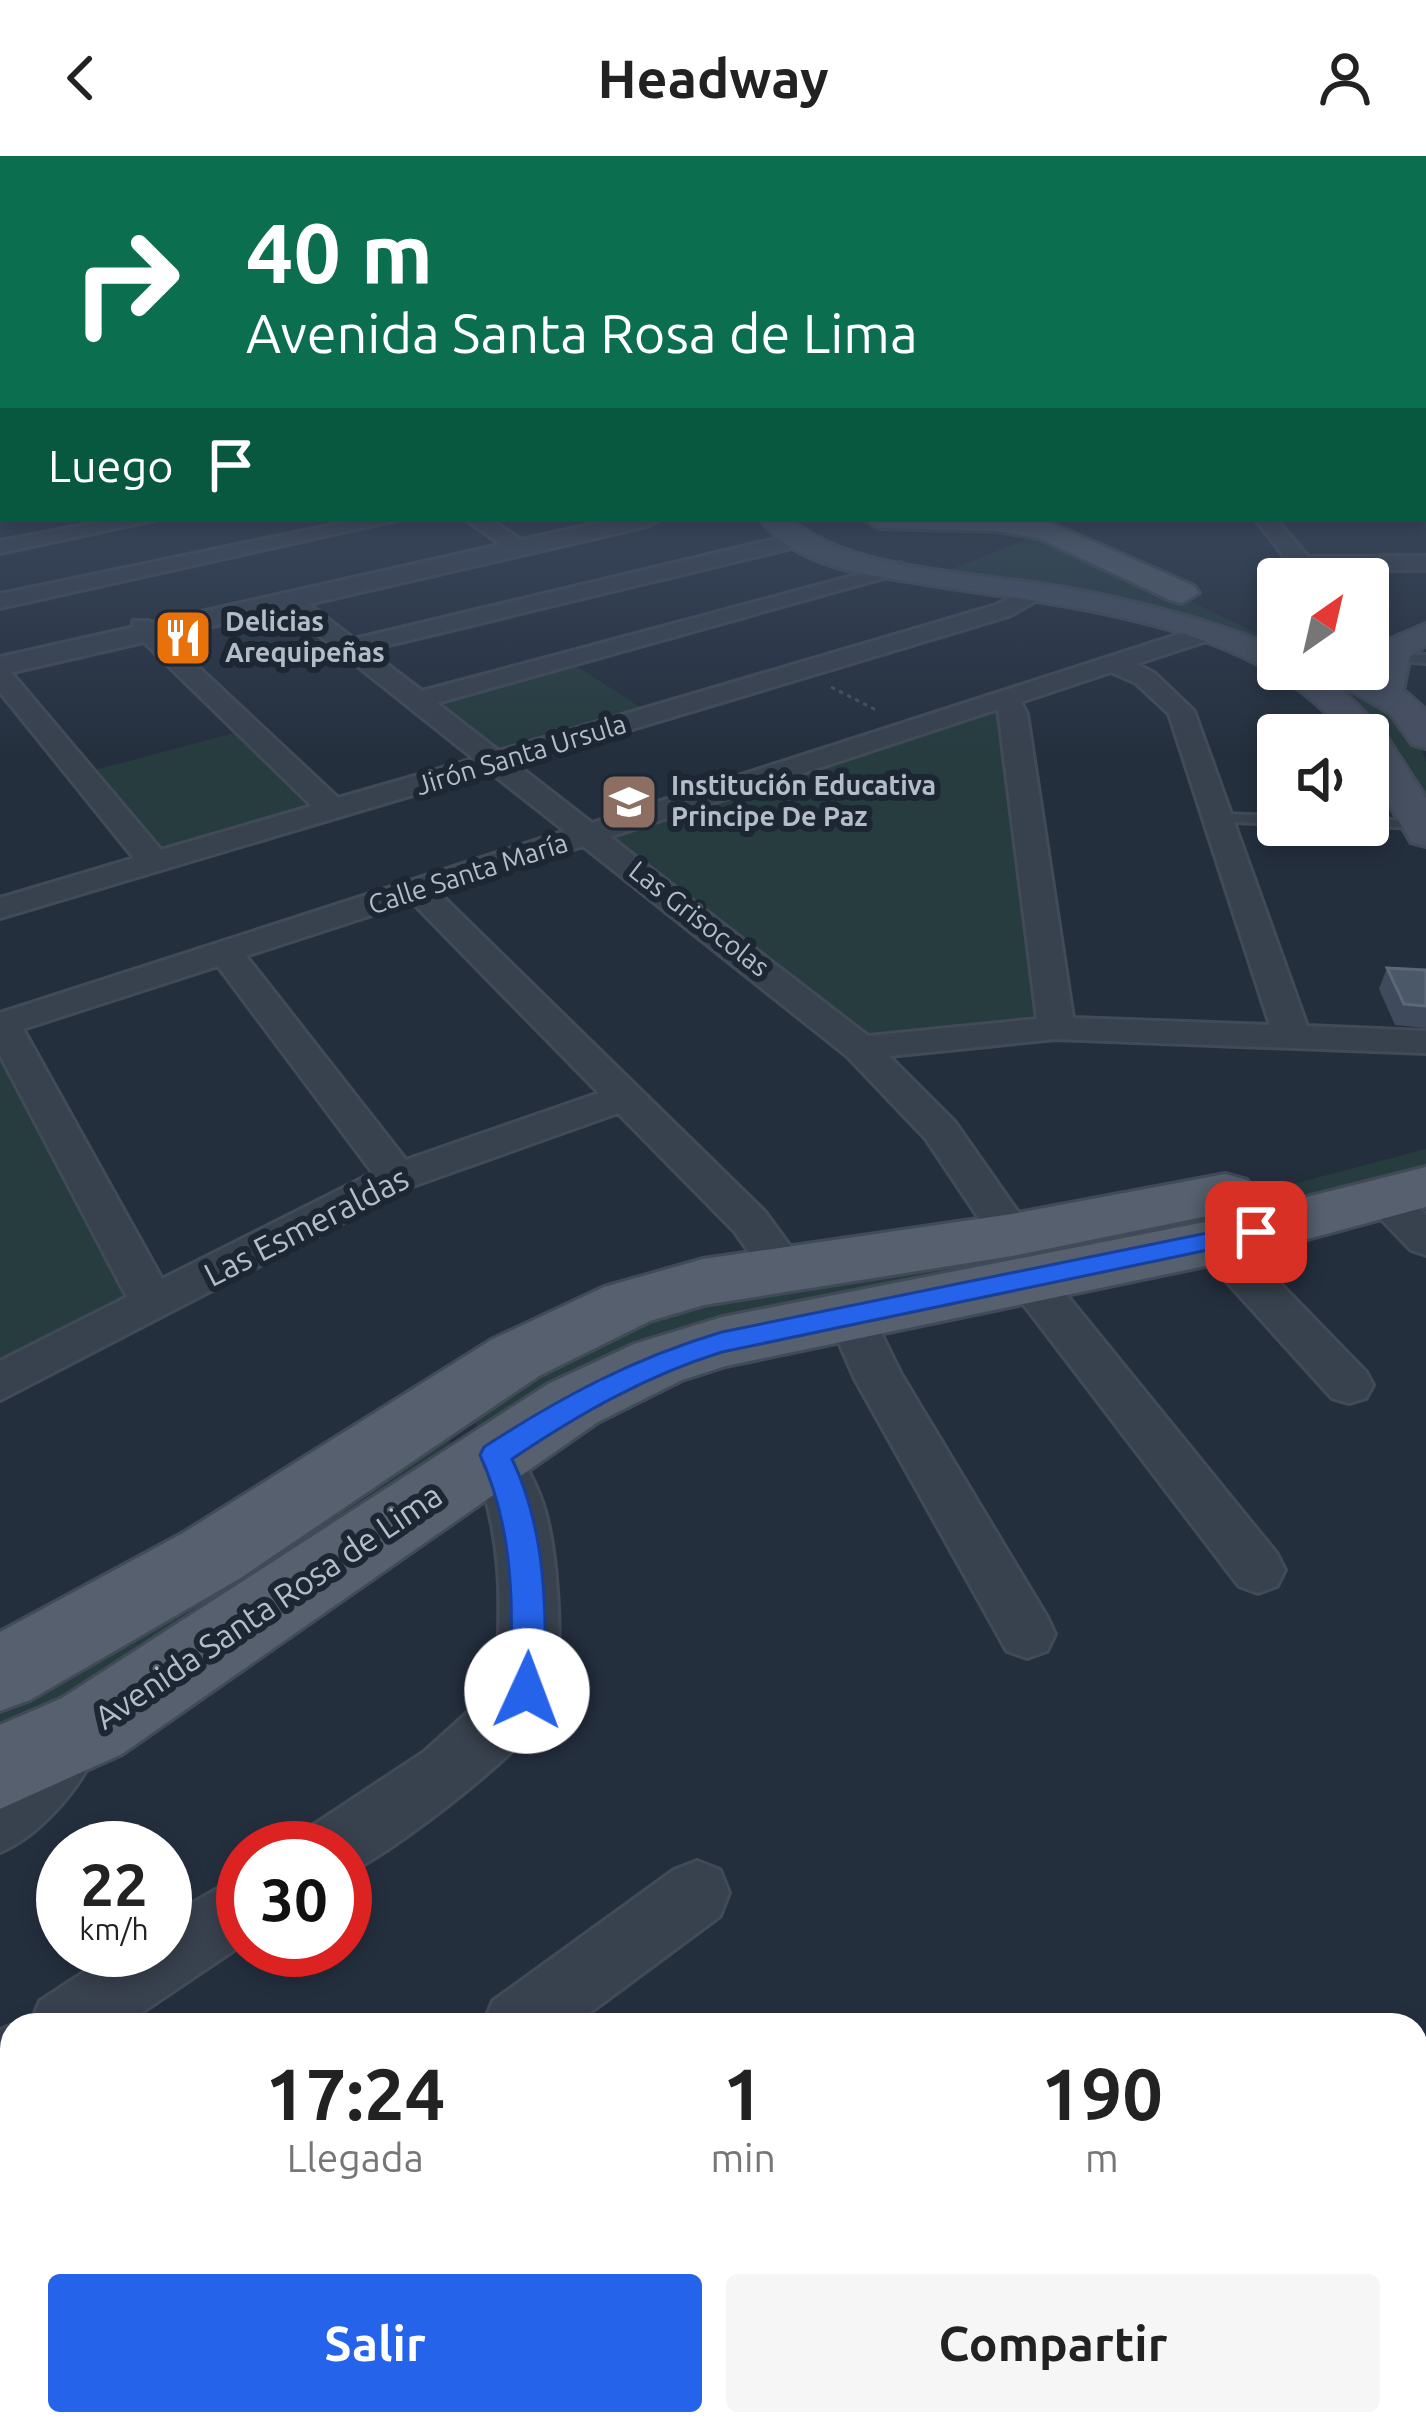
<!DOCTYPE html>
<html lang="es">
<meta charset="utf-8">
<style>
:root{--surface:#fff;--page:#f6f6f6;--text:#222;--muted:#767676;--accent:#2563eb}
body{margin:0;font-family:Ubuntu,sans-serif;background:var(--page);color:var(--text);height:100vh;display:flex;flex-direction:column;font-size:45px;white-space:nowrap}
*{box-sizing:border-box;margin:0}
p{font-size:39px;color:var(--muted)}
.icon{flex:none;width:66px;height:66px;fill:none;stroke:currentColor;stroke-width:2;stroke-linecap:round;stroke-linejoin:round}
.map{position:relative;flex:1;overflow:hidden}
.sheet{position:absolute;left:0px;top:1857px;width:1428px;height:423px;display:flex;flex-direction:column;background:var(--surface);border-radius:36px 36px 0 0;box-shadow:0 6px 18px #0003}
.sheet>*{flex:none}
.hud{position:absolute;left:0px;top:0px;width:1428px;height:366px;box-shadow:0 6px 18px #0003;background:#0b6e4f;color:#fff;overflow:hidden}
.needle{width:78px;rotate:34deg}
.tools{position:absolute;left:1257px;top:402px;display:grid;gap:24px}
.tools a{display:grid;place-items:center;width:132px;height:132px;border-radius:12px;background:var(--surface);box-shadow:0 6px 18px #0003;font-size:60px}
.speed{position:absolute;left:36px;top:1665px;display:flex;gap:24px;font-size:60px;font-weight:700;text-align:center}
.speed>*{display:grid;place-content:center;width:156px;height:156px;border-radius:50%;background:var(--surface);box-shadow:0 6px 18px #0003;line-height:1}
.speed small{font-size:30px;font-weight:400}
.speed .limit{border:18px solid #d22;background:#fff;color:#111}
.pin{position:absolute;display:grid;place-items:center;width:102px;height:102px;color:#fff;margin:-51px;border-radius:24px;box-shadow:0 6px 18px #0006}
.me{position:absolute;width:132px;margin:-66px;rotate:2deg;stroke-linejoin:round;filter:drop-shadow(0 0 9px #0008)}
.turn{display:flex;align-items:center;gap:42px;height:252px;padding:0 48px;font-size:54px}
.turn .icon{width:156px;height:156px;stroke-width:2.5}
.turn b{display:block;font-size:84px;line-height:102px}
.then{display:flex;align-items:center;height:114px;padding:0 48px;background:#0003;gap:24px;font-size:45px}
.eta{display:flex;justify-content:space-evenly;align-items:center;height:204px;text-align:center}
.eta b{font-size:72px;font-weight:700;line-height:84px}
.primary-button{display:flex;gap:24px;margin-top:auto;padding:24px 48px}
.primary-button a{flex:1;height:138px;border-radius:12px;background:var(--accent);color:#fff;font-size:48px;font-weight:700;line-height:138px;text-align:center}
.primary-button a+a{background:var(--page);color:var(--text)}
header{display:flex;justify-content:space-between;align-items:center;height:156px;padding:0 48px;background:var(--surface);font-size:54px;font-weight:700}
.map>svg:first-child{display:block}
</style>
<header><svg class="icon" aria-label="back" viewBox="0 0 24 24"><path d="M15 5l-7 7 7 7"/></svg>Headway<svg class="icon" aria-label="person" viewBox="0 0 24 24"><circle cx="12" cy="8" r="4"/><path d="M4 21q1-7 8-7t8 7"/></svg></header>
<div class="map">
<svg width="1426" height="2278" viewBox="0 0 1426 2278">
<rect width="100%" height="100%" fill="#242f3e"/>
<path fill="#263c3f" d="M1041,378H1053L1278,488V499L1236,481L941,417Z
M573,508L645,554L505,597L437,545Z
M1303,513C1351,513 1415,557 1426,606C1426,624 1426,646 1426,664L1372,569Z
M991,555L1003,559L1044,867L862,877L615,682Z
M238,576L317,650L159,696L91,615Z
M0,890L139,1151L0,1223Z
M1426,993V1013L481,1273L464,1256L616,1164L1136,1069Z
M435,1274L451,1286L456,1300L0,1592V1536Z"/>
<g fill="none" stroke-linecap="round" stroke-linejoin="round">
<defs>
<path id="service" d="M1388,499H1426V507L1384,504V500Z
M1219,658L1278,660V668L1214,665L1212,662Z
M1368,663L1421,665L1426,666V672L1363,670L1368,669Z"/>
<path id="minor" d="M0,280H3V292H0Z
M1425,345H1426V357H1425Z
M116,363H159L0,397V385Z
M361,363H401L0,452V438Z
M465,363H490L524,386L505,391Z
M1255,363H1276L1308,401L1426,400V414H1319L1325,423H1302Z
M796,378L804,379V389L368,494L422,535L901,407L912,414L437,547L499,595L993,450L1039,430L1050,437L1009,460L516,608L592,667L1201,471H1219V481L1136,508L1154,517L1194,555L1307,870L1426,875V897L1056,883L889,900L954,965L1027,1069L1034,1079L1027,1089L1012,1094L997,1089L926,983L847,900L583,690L439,737L765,1056L806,1112L800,1123L784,1127L768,1123L735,1076L618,957L413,1030L0,1244V1205L127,1141L0,899V857L565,675L490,616L0,762V742L134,702L0,536V511L9,514L161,694L312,650L133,475V465H149L338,642L474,603L281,449V439H297L354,483ZM1111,516L1136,527L1169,558L1270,869L1073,862L1027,558L1021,546ZM998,553L1037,863L868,880L610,681ZM412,746L599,937L406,1004L246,800ZM218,810L373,1017L162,1123L23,873Z
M1383,1029L1398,1033L1426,1059V1099L1411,1094L1362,1043L1368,1033Z
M1215,1071L1230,1076L1366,1216L1373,1229L1366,1242L1349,1247L1332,1242L1200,1096L1193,1086L1200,1076Z
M1031,1110L1047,1115L1277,1398L1285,1414L1277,1430L1258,1437L1239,1430L1015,1137L1009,1126L1015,1115Z
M850,1143L866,1147L901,1218L1047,1461L1055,1478L1047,1495L1027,1502L1007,1495L855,1223L827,1159L834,1147Z
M495,1279L513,1285C522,1304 534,1323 541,1343C558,1389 564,1495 553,1543C543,1583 386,1702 345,1718V1692H303L312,1670L424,1596L496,1531C502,1450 504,1374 470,1299L477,1285Z
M64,1571L85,1579L94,1599C77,1636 37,1681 0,1696V1623L43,1579Z
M697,1705L720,1714L729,1737L720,1760L573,1869H483L493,1845L674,1714Z
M243,1718V1788L123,1869H30L40,1845L118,1794H165V1763Z
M12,1869V1942L0,1947V1874Z
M12,2172V2255L0,2259V2177Z"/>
<path id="tertiary" d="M615,363H660L648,370L0,519V501Z"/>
<path id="secondary" d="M760,363H791C848,417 988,417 1065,432C1138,445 1209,464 1278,492V513H1317L1326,519L1322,513L1370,515L1386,485L1426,468V489L1410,500L1403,534L1426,554V592L1412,588L1390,557L1333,524L1384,577L1426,642V690L1411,686L1368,612V579H1346C1257,464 1060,450 925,428C868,418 797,413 760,363Z"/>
<path id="primary" d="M863,363L1046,365L1194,430L1199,437L1182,447L1170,444L1038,382L997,375L878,372Z
M1426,1011V1051L1215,1108L726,1210L682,1224L598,1266L122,1598L0,1653V1569L62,1542L548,1228L634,1188L722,1161L1215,1064Z
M1225,1018L1247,1024L1256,1038L1247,1052L1012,1100L704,1149L650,1165L539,1220L239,1423L30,1544L0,1555V1476L183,1377L491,1184L604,1131L703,1103L1012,1058Z"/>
</defs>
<use href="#service" stroke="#414a57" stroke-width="6"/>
<use href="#minor" stroke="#414a57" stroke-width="6"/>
<use href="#tertiary" stroke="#414a57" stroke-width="6"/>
<use href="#secondary" stroke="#414a57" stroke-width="6"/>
<use href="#primary" stroke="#414a57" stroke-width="6"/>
<path stroke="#3f5557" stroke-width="3" stroke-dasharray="4.5 4.5" stroke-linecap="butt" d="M831,531L878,555"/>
<use href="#service" fill="#38414e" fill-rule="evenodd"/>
<use href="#minor" fill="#38414e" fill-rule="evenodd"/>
<use href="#tertiary" fill="#38414e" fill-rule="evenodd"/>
<use href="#secondary" fill="#465061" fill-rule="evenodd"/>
<use href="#primary" fill="#56606e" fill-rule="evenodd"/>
</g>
<path fill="#3f4b5c" d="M1387,812L1426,814V872L1395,869L1379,833Z"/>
<path fill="#4b5868" stroke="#5c6777" stroke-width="3" d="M1387,812L1426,814V850L1404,848Z"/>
<linearGradient id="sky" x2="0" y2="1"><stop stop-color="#141a22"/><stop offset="0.47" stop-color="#3f4d63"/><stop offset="1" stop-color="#3f4d63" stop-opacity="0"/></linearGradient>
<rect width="1426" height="599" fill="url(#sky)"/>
<path fill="#2563eb" stroke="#184099" stroke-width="3" d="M1256,1067L1265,1070V1082L722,1196C645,1220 579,1258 512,1303C547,1376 546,1455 545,1535L540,1546L527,1551L515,1546L510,1535C513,1453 515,1375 480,1299L484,1291C561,1241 634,1202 722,1176Z"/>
<defs>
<symbol id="restaurant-square" viewBox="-11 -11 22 22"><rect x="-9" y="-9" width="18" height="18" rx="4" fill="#e8710a" stroke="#1d2633"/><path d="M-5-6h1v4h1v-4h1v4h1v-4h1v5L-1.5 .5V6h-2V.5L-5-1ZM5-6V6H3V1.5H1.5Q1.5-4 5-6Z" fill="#fff"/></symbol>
<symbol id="school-square" viewBox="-11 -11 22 22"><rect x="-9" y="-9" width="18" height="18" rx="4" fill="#8d6e63" stroke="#1d2633"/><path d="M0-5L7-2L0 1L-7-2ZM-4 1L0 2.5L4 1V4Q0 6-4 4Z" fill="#fff"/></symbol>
</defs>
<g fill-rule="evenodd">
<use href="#restaurant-square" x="150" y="449" width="66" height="66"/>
<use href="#school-square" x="596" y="613" width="66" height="66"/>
</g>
<g text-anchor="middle" stroke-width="12" stroke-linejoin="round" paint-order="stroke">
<g font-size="27" font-weight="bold" fill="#b4bcc9" stroke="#1d2633" text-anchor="start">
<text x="225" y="475">Delicias<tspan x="225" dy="31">Arequipeñas</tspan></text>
<text x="671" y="639">Institución Educativa<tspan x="671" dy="31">Principe De Paz</tspan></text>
</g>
<g font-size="27" fill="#b4bcc9" stroke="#1d2633">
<text transform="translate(521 599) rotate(-17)" y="9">Jirón Santa Ursula</text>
<text transform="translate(468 718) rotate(-18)" y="9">Calle Santa María</text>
<text transform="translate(699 763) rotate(38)" y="9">Las Grisocolas</text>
</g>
<g font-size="33" fill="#b4bcc9" stroke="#1d2633">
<text transform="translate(306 1070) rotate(-27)" y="12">Las Esmeraldas</text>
<text transform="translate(268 1450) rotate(-34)" y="12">Avenida Santa Rosa de Lima</text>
</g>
</g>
</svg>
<div class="tools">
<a><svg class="needle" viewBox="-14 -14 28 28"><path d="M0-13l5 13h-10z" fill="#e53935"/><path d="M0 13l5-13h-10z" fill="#767676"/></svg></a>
<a><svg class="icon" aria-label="sound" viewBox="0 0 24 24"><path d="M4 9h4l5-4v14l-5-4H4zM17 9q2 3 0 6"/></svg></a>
</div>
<div class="speed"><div>22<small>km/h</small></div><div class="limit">30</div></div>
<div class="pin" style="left:1256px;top:1076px;background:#d93025"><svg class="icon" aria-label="arrive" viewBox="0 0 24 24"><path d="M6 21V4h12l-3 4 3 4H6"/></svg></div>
<svg class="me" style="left:527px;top:1535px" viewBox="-20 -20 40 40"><circle r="19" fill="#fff"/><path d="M0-13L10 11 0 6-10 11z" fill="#2563eb"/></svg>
<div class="hud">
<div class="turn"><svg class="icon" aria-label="right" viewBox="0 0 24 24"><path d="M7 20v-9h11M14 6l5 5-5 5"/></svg><div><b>40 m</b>Avenida Santa Rosa de Lima</div></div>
<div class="then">Luego<svg class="icon" aria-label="arrive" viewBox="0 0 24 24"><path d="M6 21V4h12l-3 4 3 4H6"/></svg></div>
</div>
<section class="sheet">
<div class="eta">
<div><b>17:24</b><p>Llegada</p></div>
<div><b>1</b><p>min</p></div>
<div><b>190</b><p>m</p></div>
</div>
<div class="primary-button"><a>Salir</a><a>Compartir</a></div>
</section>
</div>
